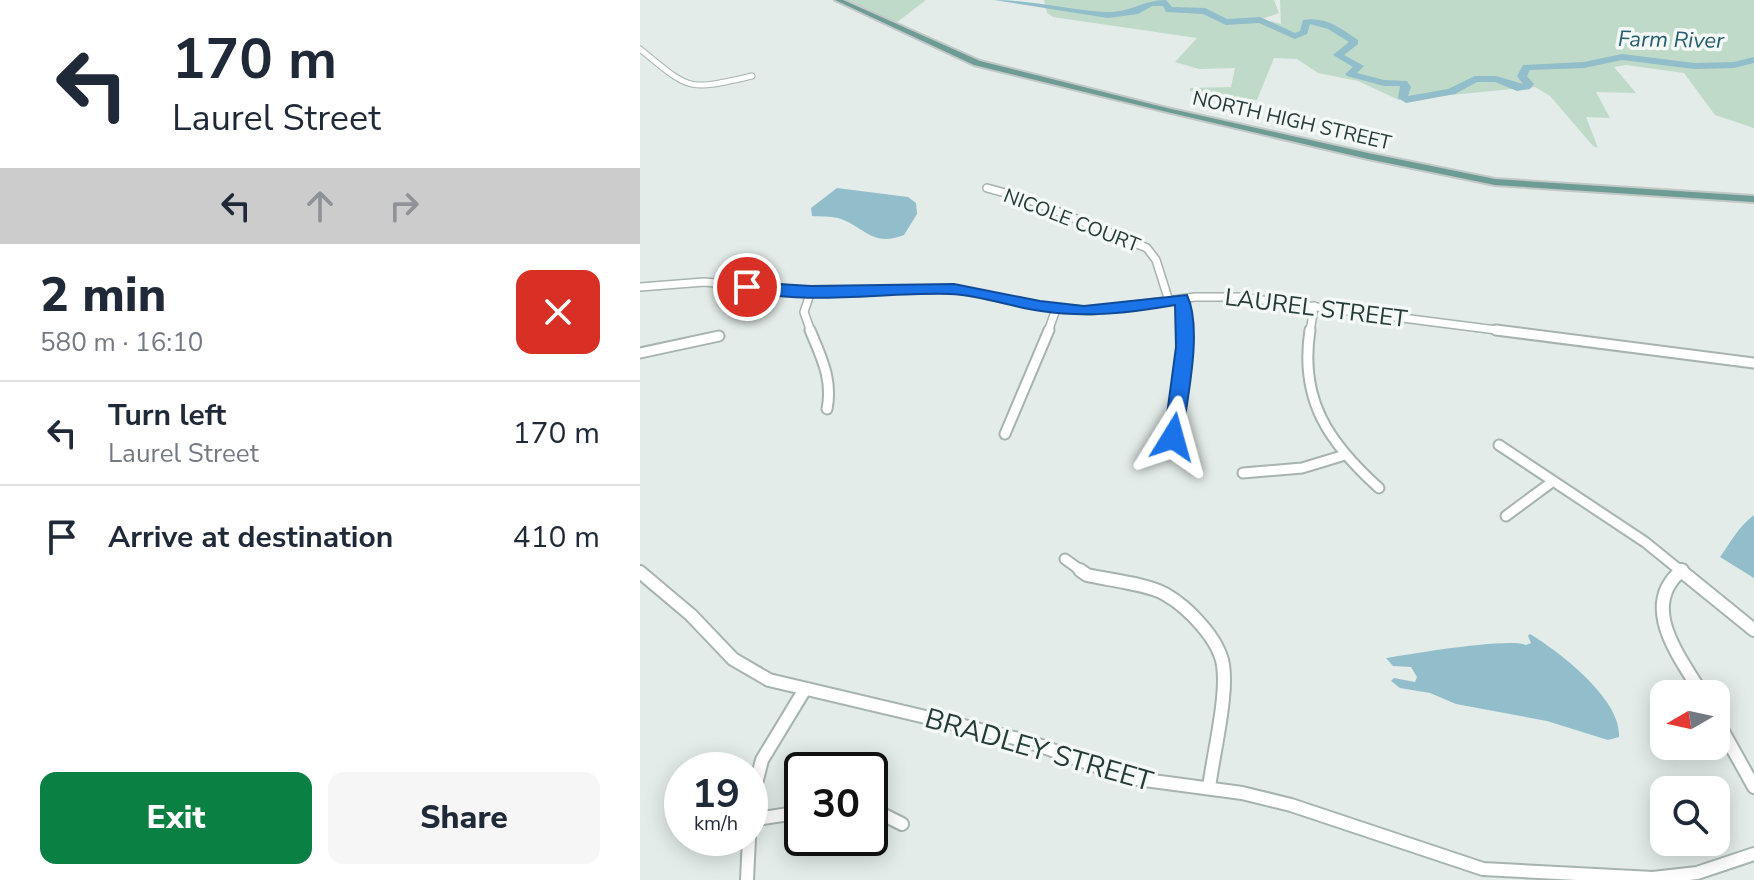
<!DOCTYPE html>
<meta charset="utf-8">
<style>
:root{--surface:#fff;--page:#f6f6f7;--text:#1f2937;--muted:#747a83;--line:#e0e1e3;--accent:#0b8043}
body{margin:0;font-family:"Nunito Sans",sans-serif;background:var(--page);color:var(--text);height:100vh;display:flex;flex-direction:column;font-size:30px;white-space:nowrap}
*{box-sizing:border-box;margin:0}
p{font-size:26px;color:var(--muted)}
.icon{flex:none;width:44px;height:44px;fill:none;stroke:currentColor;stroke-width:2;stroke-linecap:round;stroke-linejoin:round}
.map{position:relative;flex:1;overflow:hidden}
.drawer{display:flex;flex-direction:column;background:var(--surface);width:640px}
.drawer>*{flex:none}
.guide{background:#fff;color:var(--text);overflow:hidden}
.needle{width:52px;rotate:261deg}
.buttons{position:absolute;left:1010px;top:680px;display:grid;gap:16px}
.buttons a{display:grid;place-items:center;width:80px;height:80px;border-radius:16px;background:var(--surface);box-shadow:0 4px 20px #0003;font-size:40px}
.speed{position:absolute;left:24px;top:752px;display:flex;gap:16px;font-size:40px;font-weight:700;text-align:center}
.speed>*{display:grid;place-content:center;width:104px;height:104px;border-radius:50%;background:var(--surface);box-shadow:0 4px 20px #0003;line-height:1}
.speed small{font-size:20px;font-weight:400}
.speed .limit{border:4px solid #111;border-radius:12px;background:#fff;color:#111}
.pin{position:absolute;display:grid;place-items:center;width:68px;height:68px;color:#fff;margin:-34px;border:4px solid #fff;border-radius:50%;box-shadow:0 2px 8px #0007}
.me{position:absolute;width:88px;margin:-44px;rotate:8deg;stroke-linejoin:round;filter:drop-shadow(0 0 6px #0008)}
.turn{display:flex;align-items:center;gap:28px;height:168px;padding:0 40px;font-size:36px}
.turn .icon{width:104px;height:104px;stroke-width:2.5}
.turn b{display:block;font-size:56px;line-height:68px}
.lanes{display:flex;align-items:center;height:76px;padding:0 40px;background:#0003;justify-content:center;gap:40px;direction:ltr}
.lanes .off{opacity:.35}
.round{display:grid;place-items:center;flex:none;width:84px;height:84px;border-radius:16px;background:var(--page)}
.summary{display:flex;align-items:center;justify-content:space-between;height:136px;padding:0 40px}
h1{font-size:48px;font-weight:800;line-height:60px}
.primary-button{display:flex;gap:16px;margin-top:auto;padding:16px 40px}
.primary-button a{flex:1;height:92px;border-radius:16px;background:var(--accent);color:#fff;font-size:32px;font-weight:800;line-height:92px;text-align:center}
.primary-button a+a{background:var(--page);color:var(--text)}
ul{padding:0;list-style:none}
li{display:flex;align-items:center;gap:24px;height:104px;padding:0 40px;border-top:2px solid var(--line)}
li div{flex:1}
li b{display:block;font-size:30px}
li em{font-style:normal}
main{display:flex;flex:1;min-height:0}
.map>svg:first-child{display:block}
</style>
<main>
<section class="drawer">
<div class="guide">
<div class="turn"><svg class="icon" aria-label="left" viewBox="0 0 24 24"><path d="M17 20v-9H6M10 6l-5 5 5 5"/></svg><div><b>170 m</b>Laurel Street</div></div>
<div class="lanes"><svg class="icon" aria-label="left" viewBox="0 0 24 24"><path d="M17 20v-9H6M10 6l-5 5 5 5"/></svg><svg class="icon off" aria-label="ahead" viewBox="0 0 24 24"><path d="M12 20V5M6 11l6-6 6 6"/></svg><svg class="icon off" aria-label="right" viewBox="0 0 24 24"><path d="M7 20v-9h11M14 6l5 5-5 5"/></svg></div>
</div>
<div class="summary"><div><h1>2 min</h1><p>580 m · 16:10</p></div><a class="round" style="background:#d93025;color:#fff"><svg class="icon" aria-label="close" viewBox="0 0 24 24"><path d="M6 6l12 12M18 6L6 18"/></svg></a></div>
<ul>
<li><svg class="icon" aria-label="left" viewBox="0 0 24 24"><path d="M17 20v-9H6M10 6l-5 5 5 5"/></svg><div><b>Turn left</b><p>Laurel Street</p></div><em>170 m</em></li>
<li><svg class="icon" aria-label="arrive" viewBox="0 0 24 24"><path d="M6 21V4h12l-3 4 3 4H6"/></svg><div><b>Arrive at destination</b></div><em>410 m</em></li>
</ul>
<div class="primary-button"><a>Exit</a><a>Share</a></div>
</section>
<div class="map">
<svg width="1114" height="880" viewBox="0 0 1114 880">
<rect width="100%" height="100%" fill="#e3ece9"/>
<path fill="#bfdac9" d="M208,0H286L256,23Z
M404,0H634L639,13L622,19L641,24L640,0H1114V128L1075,115L1044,73L986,65L974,67L996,93L956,92L970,118L946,117L958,148L953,146L910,96L895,87L759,100L718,81L678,73L657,59L634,58L617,100L550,91V88L591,87L595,68L559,69L535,62L557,38L413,17L407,13Z"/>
<path fill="#92bdca" d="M197,188L268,197L276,203L277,214L264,235C231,248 225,226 198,218C190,216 180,217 172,216L171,208Z
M1114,515V578L1080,557C1091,542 1098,527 1114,515Z
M890,634C920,652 982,700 979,737L968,740L907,721L816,704L790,693L760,688L751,681L754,678L775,682L777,677L771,667L753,666L746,658C769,654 871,637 886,645L891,643L888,636Z"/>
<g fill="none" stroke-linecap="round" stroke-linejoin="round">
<path fill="#92bdca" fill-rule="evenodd" d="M354,0C392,0 428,10 466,12C490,13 503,0 526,0L532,7L565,8L587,19L620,17L655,33L660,31L663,20C685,16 701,28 718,40V44L704,55L724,66L717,73L744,80L767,81L771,87L768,96L808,89L835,76H856L883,84L877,76L883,65L944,62L982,54L1054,63L1094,62L1114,57V63L1094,68L1054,69L982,60L944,68L890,70L887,76L894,84L890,89L877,91L855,82H837L815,94L766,103L758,98L760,86H744L707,76L705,74L713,67L693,55L709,42L688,29L670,24L667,34L655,39L619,23L586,25L563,14L526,12L523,6H512L498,14L468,18Z"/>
<defs>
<path id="minor-far3" d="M0,49C51,91 47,91 112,76"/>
<path id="minor-far2" d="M347,188L387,199L507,248L516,260L529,301
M0,287L64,282L171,291L314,289L406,307L451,311L555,297H598L872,332
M541,299L545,332
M171,332L164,312L171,291
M408,332L416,309
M670,332L674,306"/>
<path id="minor-far1" d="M170,330C181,357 193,379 187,409
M670,330C659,400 689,443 739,488
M856,330L1114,363
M0,353L79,336
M365,434L409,330
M859,445L1005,542L1042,572
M526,452L540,399L545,330
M603,473L662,468L705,455
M866,516L912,482
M425,559L443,572
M1040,572L1042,570"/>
<path id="minor" d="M440,570L447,575C469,580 507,584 525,594C548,607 579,639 583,665C588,696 573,755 569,788
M1040,570L1114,630
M1042,570C998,606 1040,657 1062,694
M0,572L51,615L93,659L129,680L387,741L490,778L602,793L651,805L843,869L1013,878L1057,873L1114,854
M1076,719L1114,787
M110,807L122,760L165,689
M230,808L262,824
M110,820L162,812
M107,880L109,838"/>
<path id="major" d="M195,0H203L340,61L527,108L728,153L855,179L1114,196V202L855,185L728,159L527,112L334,65Z"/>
</defs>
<use href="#minor-far3" stroke="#a6b3b0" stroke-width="7"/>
<use href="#minor-far2" stroke="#a6b3b0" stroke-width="10"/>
<use href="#minor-far1" stroke="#a6b3b0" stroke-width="13"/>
<use href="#minor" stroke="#a6b3b0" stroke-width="16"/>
<use href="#major" stroke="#c2c8c7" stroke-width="4"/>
<use href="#minor-far3" stroke="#fff" stroke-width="5"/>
<use href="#minor-far2" stroke="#fff" stroke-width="7"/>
<use href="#minor-far1" stroke="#fff" stroke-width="9"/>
<use href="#minor" stroke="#fff" stroke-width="12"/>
<use href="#major" fill="#6d9c94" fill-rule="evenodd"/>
</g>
<path fill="#1a73e8" stroke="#114b97" stroke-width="2" d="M107,282L171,286L314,284L400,301L444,306L547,295C563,329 547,399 542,437L533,444L524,437L536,347L535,305C489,313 447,318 401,311C371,307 341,295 310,294C245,292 165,306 102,290V283Z"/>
<g text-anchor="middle" stroke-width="7" stroke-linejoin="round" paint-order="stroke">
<g font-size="20" fill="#253b37" stroke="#f4f8f6">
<text transform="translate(652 120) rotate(13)" y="7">NORTH HIGH STREET</text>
<text transform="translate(432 220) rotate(21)" y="7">NICOLE COURT</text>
</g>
<g font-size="22" font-style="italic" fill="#255d71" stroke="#f4f8f6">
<text transform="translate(1031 39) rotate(1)" y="8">Farm River</text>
</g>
<g font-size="24" fill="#253b37" stroke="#f4f8f6">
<text transform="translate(676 308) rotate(7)" y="8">LAUREL STREET</text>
</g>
<g font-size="28" fill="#253b37" stroke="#f4f8f6">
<text transform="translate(399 749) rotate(16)" y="10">BRADLEY STREET</text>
</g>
</g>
</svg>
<div class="buttons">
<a><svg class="needle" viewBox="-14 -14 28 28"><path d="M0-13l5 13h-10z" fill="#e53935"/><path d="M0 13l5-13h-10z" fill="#747a83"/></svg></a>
<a><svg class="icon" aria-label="search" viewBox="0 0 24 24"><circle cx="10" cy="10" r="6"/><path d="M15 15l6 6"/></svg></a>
</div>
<div class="speed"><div>19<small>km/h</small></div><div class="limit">30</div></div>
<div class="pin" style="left:107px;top:287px;background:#d93025"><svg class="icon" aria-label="arrive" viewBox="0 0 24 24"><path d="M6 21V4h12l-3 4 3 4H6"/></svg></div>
<svg class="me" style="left:533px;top:437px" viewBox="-20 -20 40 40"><path d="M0-17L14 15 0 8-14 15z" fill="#1a73e8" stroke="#fff" stroke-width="4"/></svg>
</div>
</main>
